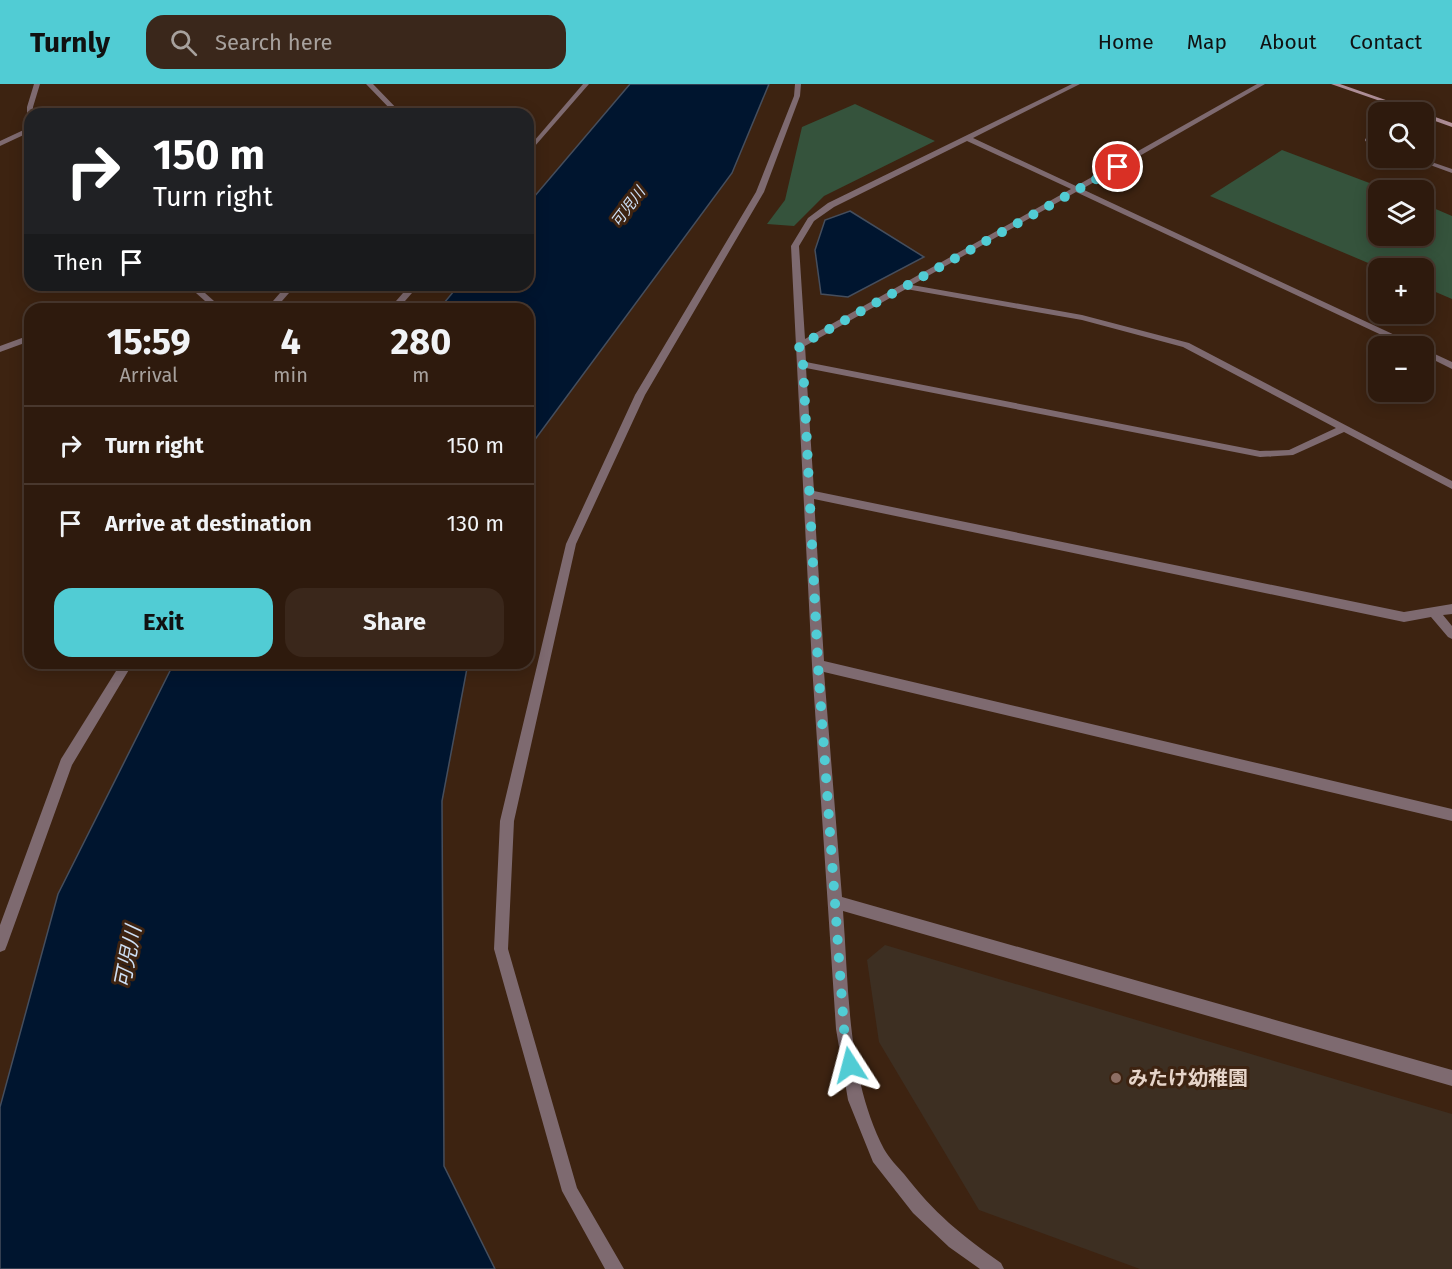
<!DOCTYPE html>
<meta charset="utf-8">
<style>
:root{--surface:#2e1a0d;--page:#3a271b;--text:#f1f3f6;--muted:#a7a19d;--line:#49382e;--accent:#51ccd4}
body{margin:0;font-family:"Fira Sans","Noto Sans JP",sans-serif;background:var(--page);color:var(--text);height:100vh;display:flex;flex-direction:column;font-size:22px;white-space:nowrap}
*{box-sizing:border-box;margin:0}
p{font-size:20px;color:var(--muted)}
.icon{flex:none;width:33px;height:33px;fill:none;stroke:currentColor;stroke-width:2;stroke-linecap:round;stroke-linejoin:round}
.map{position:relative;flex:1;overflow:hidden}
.details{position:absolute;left:24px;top:219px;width:510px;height:366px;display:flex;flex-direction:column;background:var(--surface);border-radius:18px;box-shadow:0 3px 15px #0003,0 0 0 2px var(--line)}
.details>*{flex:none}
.top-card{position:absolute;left:24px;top:24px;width:510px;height:183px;border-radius:18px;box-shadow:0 3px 15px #0003,0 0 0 2px var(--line);background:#202124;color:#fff;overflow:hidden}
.tools{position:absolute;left:1368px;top:18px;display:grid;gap:12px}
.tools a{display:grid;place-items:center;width:66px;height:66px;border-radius:12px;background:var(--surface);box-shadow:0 3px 15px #0003,0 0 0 2px var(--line);font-size:30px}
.pin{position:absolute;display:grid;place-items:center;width:51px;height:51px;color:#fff;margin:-26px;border:3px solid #fff;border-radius:50%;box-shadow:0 2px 6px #0007}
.me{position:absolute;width:66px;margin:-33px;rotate:351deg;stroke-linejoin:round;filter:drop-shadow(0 0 4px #0008)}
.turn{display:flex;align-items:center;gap:21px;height:126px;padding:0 30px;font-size:27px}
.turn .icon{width:78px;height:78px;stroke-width:2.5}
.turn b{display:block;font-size:42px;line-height:51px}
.then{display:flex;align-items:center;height:57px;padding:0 30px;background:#0003;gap:12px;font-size:22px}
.eta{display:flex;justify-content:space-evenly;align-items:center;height:102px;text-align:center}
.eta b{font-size:36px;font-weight:700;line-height:42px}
.action{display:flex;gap:12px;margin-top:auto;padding:12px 30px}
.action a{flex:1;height:69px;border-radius:18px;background:var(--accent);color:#111;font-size:24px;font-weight:700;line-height:69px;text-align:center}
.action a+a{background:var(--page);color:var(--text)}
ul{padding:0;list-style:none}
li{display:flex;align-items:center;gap:18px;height:78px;padding:0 30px;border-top:2px solid var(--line)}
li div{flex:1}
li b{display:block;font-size:22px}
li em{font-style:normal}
header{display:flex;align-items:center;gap:36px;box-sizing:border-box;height:84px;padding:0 30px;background:var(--accent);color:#111}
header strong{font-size:28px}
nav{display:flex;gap:33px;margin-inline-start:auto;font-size:21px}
.search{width:420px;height:54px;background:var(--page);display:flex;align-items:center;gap:15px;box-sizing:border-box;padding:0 21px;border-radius:18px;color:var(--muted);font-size:22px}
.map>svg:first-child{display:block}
</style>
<header>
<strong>Turnly</strong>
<div class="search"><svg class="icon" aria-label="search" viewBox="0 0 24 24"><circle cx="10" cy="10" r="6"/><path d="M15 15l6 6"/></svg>Search here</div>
<nav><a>Home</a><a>Map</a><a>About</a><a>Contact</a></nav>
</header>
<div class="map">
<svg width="1452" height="1185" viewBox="0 0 1452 1185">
<rect width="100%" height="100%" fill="#3d2311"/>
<path fill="#3d2f22" d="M885,861L1452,1030V1185H1140L979,1126L879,958L867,876Z"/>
<path fill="#35533c" d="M855,20L935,57L824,112L794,142L767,140L785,116L802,43Z
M1282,66L1388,106H1378V152H1424V120L1452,132V215L1424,203V184H1380L1210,112Z"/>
<path fill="#00152f" stroke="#454e5d" stroke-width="1.5" d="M630,0H769L732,89L528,365V225H439L459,201H528V120Z
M850,127L924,173L848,213L821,210L815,166L825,136Z
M174,579H468L442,717L444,1082L495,1185H0V1023L58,810Z"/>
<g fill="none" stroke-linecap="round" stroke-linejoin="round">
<path fill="#7e6a70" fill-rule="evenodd" d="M34,0H40L33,23V30H30V37L27,35V23Z
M366,0H373L402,30H395Z
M583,0H589L528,70V64Z
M795,0H801L800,12L764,108L645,311L576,460L514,737L508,865L577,1104L624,1185H605L562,1107L494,865L500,737L566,460L635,311L756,108L794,12Z
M1072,0H1080L973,54L1076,102L1257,0H1265L1082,105L1414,260L1415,262H1405L1076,108L912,201L1082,231L1189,259L1452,397V405L1344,348L1293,371L1260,373L806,284L814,407L1404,528L1452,520V530L1443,531L1452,542V555L1448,553L1431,533L1404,538L814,415L824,577L1452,725V737L824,588L842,813L1452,986V1002L843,827C849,906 847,993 884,1065C889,1074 897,1082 904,1090C934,1129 961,1151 1001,1179L1004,1185H980L949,1163L913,1129L873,1078L848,1016L836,945L812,581L791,162L808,134L828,119ZM967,57L1071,105L805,255L799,162L814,137L834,123ZM906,205L1082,236L1183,263L1336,344L1289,366L1260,367L806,278L805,262Z
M30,43V48L0,62V57Z
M1378,46V51L1372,56L1378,58V62L1365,57V55Z
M1411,74H1420L1452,85V89Z
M187,201H196L223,225H214Z
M287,201H296L275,225H266Z
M410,201H419L398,225H389Z
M30,251V257L0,268V262Z
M1424,265L1452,278V285L1424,271Z
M121,579H133L72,681L7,861L5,866L0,868V841L61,675Z"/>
<path fill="#ae8e97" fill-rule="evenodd" d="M1331,0H1340L1420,28H1412Z
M1424,29L1452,39V43L1424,33Z"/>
</g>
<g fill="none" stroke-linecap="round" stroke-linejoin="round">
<path stroke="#51ccd4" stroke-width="10" stroke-dasharray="0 18" d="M850,981L844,945L818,581L803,280L799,262L1118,83"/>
</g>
<circle fill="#8d6e63" stroke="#3d2311" stroke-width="2" cx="1116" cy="994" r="6"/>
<g text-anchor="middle" stroke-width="6" stroke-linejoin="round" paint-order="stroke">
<g font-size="15" font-style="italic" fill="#cee0f6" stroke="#3d2311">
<text transform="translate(628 123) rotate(-53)" y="5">可児川</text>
</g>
<g font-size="20" font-weight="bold" fill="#e6d4c9" stroke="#3d2311" text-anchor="start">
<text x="1128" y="1001">みたけ幼稚園</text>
</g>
<g font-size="21" font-style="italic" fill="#cee0f6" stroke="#3d2311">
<text transform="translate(128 873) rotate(-79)" y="7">可児川</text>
</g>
</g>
</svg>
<div class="tools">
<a><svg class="icon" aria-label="search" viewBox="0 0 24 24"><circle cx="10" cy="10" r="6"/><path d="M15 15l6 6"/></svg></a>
<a><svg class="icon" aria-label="layers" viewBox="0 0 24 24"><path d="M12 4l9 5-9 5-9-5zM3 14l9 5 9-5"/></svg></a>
<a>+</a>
<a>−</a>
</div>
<div class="pin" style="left:1118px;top:83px;background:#d93025"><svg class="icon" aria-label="arrive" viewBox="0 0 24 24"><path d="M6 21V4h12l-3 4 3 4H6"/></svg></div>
<svg class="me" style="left:850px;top:981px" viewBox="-20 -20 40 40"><path d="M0-17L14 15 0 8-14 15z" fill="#51ccd4" stroke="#fff" stroke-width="4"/></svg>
<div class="top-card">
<div class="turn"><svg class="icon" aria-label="right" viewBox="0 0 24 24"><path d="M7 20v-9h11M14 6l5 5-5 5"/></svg><div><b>150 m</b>Turn right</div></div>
<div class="then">Then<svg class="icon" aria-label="arrive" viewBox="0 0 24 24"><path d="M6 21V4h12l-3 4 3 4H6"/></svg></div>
</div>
<section class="details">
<div class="eta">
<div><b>15:59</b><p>Arrival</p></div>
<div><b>4</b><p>min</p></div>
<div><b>280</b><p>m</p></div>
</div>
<ul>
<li><svg class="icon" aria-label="right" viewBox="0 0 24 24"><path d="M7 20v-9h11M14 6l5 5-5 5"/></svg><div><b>Turn right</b></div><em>150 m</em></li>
<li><svg class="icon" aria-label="arrive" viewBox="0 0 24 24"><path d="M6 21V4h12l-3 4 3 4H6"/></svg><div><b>Arrive at destination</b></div><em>130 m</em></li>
</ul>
<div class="action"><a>Exit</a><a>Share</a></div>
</section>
</div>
